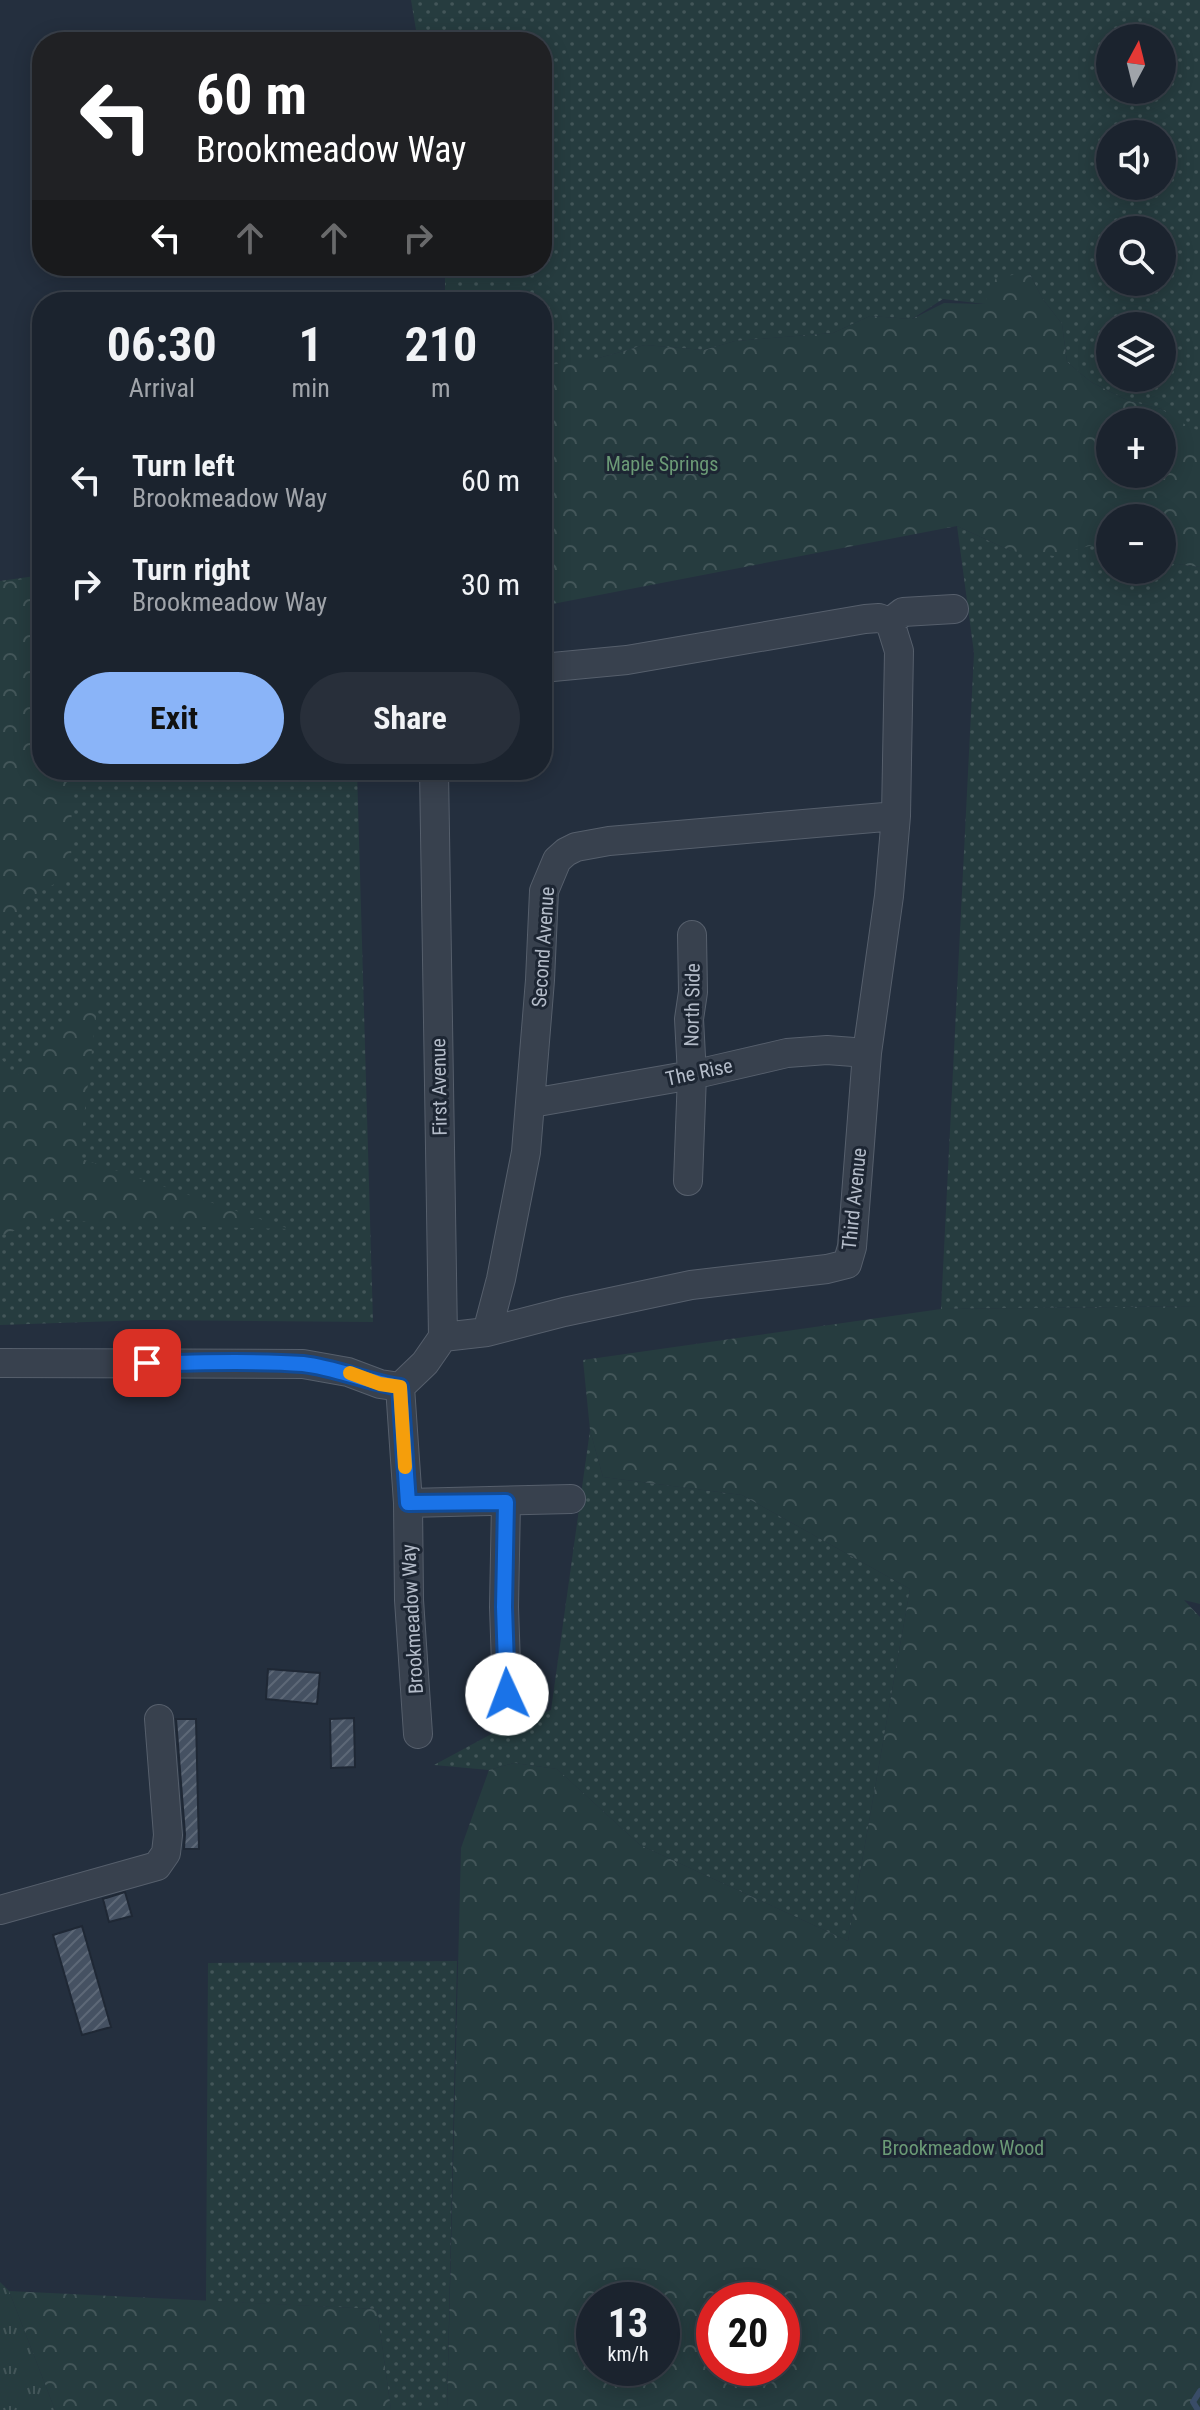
<!DOCTYPE html>
<meta charset="utf-8">
<style>
:root{--surface:#1b232e;--page:#282f3a;--text:#f1f3f6;--muted:#a0a4aa;--line:#39404a;--accent:#8ab4f8}
body{margin:0;font-family:"Roboto Condensed",sans-serif;background:var(--page);color:var(--text);height:100vh;display:flex;flex-direction:column;font-size:30px;white-space:nowrap}
*{box-sizing:border-box;margin:0}
p{font-size:26px;color:var(--muted)}
.icon{flex:none;width:44px;height:44px;fill:none;stroke:currentColor;stroke-width:2;stroke-linecap:round;stroke-linejoin:round}
.map{position:relative;flex:1;overflow:hidden}
.side{position:absolute;left:32px;top:292px;width:520px;height:488px;display:flex;flex-direction:column;background:var(--surface);border-radius:32px;box-shadow:0 4px 20px #0003,0 0 0 2px var(--line)}
.side>*{flex:none}
.banner{position:absolute;left:32px;top:32px;width:520px;height:244px;border-radius:32px;box-shadow:0 4px 20px #0003,0 0 0 2px var(--line);background:#202124;color:#fff;overflow:hidden}
.needle{width:52px;rotate:7deg}
.fabs{position:absolute;left:1096px;top:24px;display:grid;gap:16px}
.fabs a{display:grid;place-items:center;width:80px;height:80px;border-radius:50%;background:var(--surface);box-shadow:0 4px 20px #0003,0 0 0 2px var(--line);font-size:40px}
.speed{position:absolute;left:576px;top:2282px;display:flex;gap:16px;font-size:40px;font-weight:700;text-align:center}
.speed>*{display:grid;place-content:center;width:104px;height:104px;border-radius:50%;background:var(--surface);box-shadow:0 4px 20px #0003,0 0 0 2px var(--line);line-height:1}
.speed small{font-size:20px;font-weight:400}
.speed .limit{border:12px solid #d22;background:#fff;color:#111}
.pin{position:absolute;display:grid;place-items:center;width:68px;height:68px;color:#fff;margin:-34px;border-radius:16px;box-shadow:0 4px 12px #0006}
.me{position:absolute;width:88px;margin:-44px;rotate:358deg;stroke-linejoin:round;filter:drop-shadow(0 0 6px #0008)}
.turn{display:flex;align-items:center;gap:28px;height:168px;padding:0 32px;font-size:36px}
.turn .icon{width:104px;height:104px;stroke-width:2.5}
.turn b{display:block;font-size:56px;line-height:68px}
.lanes{display:flex;align-items:center;height:76px;padding:0 32px;background:#0003;justify-content:center;gap:40px;direction:ltr}
.lanes .off{opacity:.35}
.eta{display:flex;justify-content:space-evenly;align-items:center;height:136px;text-align:center}
.eta b{font-size:48px;font-weight:700;line-height:56px}
.action{display:flex;gap:16px;margin-top:auto;padding:16px 32px}
.action a{flex:1;height:92px;border-radius:48px;background:var(--accent);color:#111;font-size:32px;font-weight:700;line-height:92px;text-align:center}
.action a+a{background:var(--page);color:var(--text)}
ul{padding:0;list-style:none}
li{display:flex;align-items:center;gap:24px;height:104px;padding:0 32px}
li div{flex:1}
li b{display:block;font-size:30px}
li em{font-style:normal}
.map>svg:first-child{display:block}
</style>
<div class="map">
<svg width="1200" height="2410" viewBox="0 0 1200 2410">
<defs>
<pattern id="grass-dots" width="8" height="8" patternUnits="userSpaceOnUse" patternTransform="scale(2)"><rect width="8" height="8" fill="#263c3f"/><path d="M2 2h.1M6 6h.1" fill="none" stroke="#435659" stroke-width="1.8" stroke-linecap="round"/></pattern>
<pattern id="forest-crowns" width="20" height="18" patternUnits="userSpaceOnUse" patternTransform="scale(2)"><rect width="20" height="18" fill="#263c3f"/><path d="M2 6a3 3 0 1 1 6 0M12 15a3 3 0 1 1 6 0" fill="none" stroke="#435659"/></pattern>
<pattern id="park-tufts" width="24" height="20" patternUnits="userSpaceOnUse" patternTransform="scale(2)"><rect width="24" height="20" fill="#263c3f"/><path d="M3 7l-1-3M5 7V3M7 7l1-3M15 17l-1-3M17 17v-4M19 17l1-3" fill="none" stroke="#435659"/></pattern>
<pattern id="building-hatch" width="6" height="6" patternUnits="userSpaceOnUse" patternTransform="scale(2)"><rect width="6" height="6" fill="#455162"/><path d="M-1 1l2-2M0 6l6-6M5 7l2-2" fill="none" stroke="#5d6877"/></pattern>
</defs>
<rect width="100%" height="100%" fill="#242f3e"/>
<path fill="url(#grass-dots)" fill-rule="evenodd" d="M411,0H1200V433L1191,430L1161,409L1129,401L1091,382L1067,362L1062,324L1042,298L1029,272L984,304L943,299L912,319L870,316L833,333L735,341L704,350L645,345L599,358L557,366L542,364V302H445V266H542V42H418ZM1110,38H1162V90H1110ZM1110,134H1162V186H1110ZM1110,230H1162V282H1110ZM1110,326H1162V378H1110Z
M957,526L1011,551L1110,540V570H1162V562L1200,567V1306L941,1309L974,653Z
M42,575V770H357L373,1322L146,1320L0,1325V581Z
M590,1430L603,1477L742,1495L910,1589L848,1941L640,1845L557,1769L514,1763L489,1770L434,1765L495,1732L551,1710Z
M457,1961L447,2410H391L377,2309L206,2301L208,1963Z"/>
<path fill="url(#forest-crowns)" fill-rule="evenodd" d="M1029,272L1042,298L1062,324L1067,362L1091,382L1129,401L1161,409L1189,427L1200,431V567L1162,562V518H1110V540L1054,556L1011,551L957,526L542,606V366L599,358L645,345L704,350L735,341L833,333L870,316L912,319L944,303L984,304L996,278ZM1110,422H1162V474H1110Z
M42,576V770H72L71,875L36,894L0,934V583Z
M100,984L79,1158L290,1229L123,1225L48,1218L0,1236V1057L16,1077Z
M1200,1306V1604L1184,1600L1200,1617V2410H447L461,1848L489,1770L514,1763L557,1769L640,1845L848,1941L910,1589L742,1495L603,1477L590,1430L583,1360L941,1309ZM594,2300H662V2368H594ZM782,2300V2368H714V2300Z
M9,2291L377,2309L391,2410H55Z"/>
<path fill="url(#park-tufts)" d="M0,2282L9,2291L55,2410H0Z"/>
<g fill="none" stroke-linecap="round" stroke-linejoin="round">
<path stroke="#394c67" stroke-width="6" d="M1198,2410L1193,2402L1200,2391"/>
</g>
<path fill="url(#building-hatch)" stroke="#1f2835" stroke-width="2" d="M268,1669L320,1673L317,1704L266,1699Z
M354,1718L355,1767L331,1768L330,1719Z
M176,1719H196L199,1849H184L185,1834Z
M125,1892L132,1916L109,1922L103,1899Z
M82,1926L111,2027L82,2035L53,1935Z"/>
<g fill="none" stroke-linecap="round" stroke-linejoin="round">
<defs>
<path id="minor" d="M890,622L903,612L954,609
M532,1103L692,1075L787,1053L827,1050L867,1053
M688,1181L692,1075L689,1019L693,992L692,935
M487,1332L501,1279L526,1152L540,980L544,891L557,860L566,852L576,847L609,841L896,816
M443,1337L487,1332L564,1312L691,1285L827,1269L847,1264L852,1247L867,1053L889,896L896,816L899,651L890,622L879,618L865,619L627,660L542,668
M0,1363L303,1364L348,1372L380,1384L400,1387
M400,1387L425,1363L443,1337L434,770
M400,1387L408,1503L409,1600L418,1734
M506,1502L504,1607L507,1694
M408,1503L571,1499
M0,1910L157,1866L166,1853L168,1835L159,1719"/>
</defs>
<use href="#minor" stroke="#565f6c" stroke-width="30"/>
<use href="#minor" stroke="#38414e" stroke-width="28"/>
</g>
<g fill="none" stroke-linecap="round" stroke-linejoin="round">
<defs>
<path id="route" d="M147,1363C198,1363 252,1360 303,1364C337,1368 367,1382 400,1387L408,1503L506,1502L504,1607L507,1694"/>
</defs>
<use href="#route" stroke="#114b97" stroke-width="20"/>
<use href="#route" stroke="#1a73e8" stroke-width="14"/>
<path stroke="#f59e0b" stroke-width="14" d="M350,1373L380,1384L400,1387L405,1467"/>
</g>
<g text-anchor="middle" stroke-width="6" stroke-linejoin="round" paint-order="stroke">
<g font-size="20" fill="#6b9a76" stroke="#1d2633">
<text x="662" y="471">Maple Springs</text>
<text x="963" y="2155">Brookmeadow Wood</text>
</g>
<g font-size="20" fill="#b4bcc9" stroke="#1d2633">
<text transform="translate(543 947) rotate(-86)" y="7">Second Avenue</text>
<text transform="translate(692 1005) rotate(-89)" y="7">North Side</text>
<text transform="translate(699 1072) rotate(-12)" y="7">The Rise</text>
<text transform="translate(439 1087) rotate(-91)" y="7">First Avenue</text>
<text transform="translate(854 1199) rotate(-84)" y="7">Third Avenue</text>
<text transform="translate(412 1619) rotate(-93)" y="7">Brookmeadow Way</text>
</g>
</g>
</svg>
<div class="fabs">
<a><svg class="needle" viewBox="-14 -14 28 28"><path d="M0-13l5 13h-10z" fill="#e53935"/><path d="M0 13l5-13h-10z" fill="#a0a4aa"/></svg></a>
<a><svg class="icon" aria-label="sound" viewBox="0 0 24 24"><path d="M4 9h4l5-4v14l-5-4H4zM17 9q2 3 0 6"/></svg></a>
<a><svg class="icon" aria-label="search" viewBox="0 0 24 24"><circle cx="10" cy="10" r="6"/><path d="M15 15l6 6"/></svg></a>
<a><svg class="icon" aria-label="layers" viewBox="0 0 24 24"><path d="M12 4l9 5-9 5-9-5zM3 14l9 5 9-5"/></svg></a>
<a>+</a>
<a>−</a>
</div>
<div class="speed"><div>13<small>km/h</small></div><div class="limit">20</div></div>
<div class="pin" style="left:147px;top:1363px;background:#d93025"><svg class="icon" aria-label="arrive" viewBox="0 0 24 24"><path d="M6 21V4h12l-3 4 3 4H6"/></svg></div>
<svg class="me" style="left:507px;top:1694px" viewBox="-20 -20 40 40"><circle r="19" fill="#fff"/><path d="M0-13L10 11 0 6-10 11z" fill="#1a73e8"/></svg>
<div class="banner">
<div class="turn"><svg class="icon" aria-label="left" viewBox="0 0 24 24"><path d="M17 20v-9H6M10 6l-5 5 5 5"/></svg><div><b>60 m</b>Brookmeadow Way</div></div>
<div class="lanes"><svg class="icon" aria-label="left" viewBox="0 0 24 24"><path d="M17 20v-9H6M10 6l-5 5 5 5"/></svg><svg class="icon off" aria-label="ahead" viewBox="0 0 24 24"><path d="M12 20V5M6 11l6-6 6 6"/></svg><svg class="icon off" aria-label="ahead" viewBox="0 0 24 24"><path d="M12 20V5M6 11l6-6 6 6"/></svg><svg class="icon off" aria-label="right" viewBox="0 0 24 24"><path d="M7 20v-9h11M14 6l5 5-5 5"/></svg></div>
</div>
<section class="side">
<div class="eta">
<div><b>06:30</b><p>Arrival</p></div>
<div><b>1</b><p>min</p></div>
<div><b>210</b><p>m</p></div>
</div>
<ul>
<li><svg class="icon" aria-label="left" viewBox="0 0 24 24"><path d="M17 20v-9H6M10 6l-5 5 5 5"/></svg><div><b>Turn left</b><p>Brookmeadow Way</p></div><em>60 m</em></li>
<li><svg class="icon" aria-label="right" viewBox="0 0 24 24"><path d="M7 20v-9h11M14 6l5 5-5 5"/></svg><div><b>Turn right</b><p>Brookmeadow Way</p></div><em>30 m</em></li>
</ul>
<div class="action"><a>Exit</a><a>Share</a></div>
</section>
</div>
